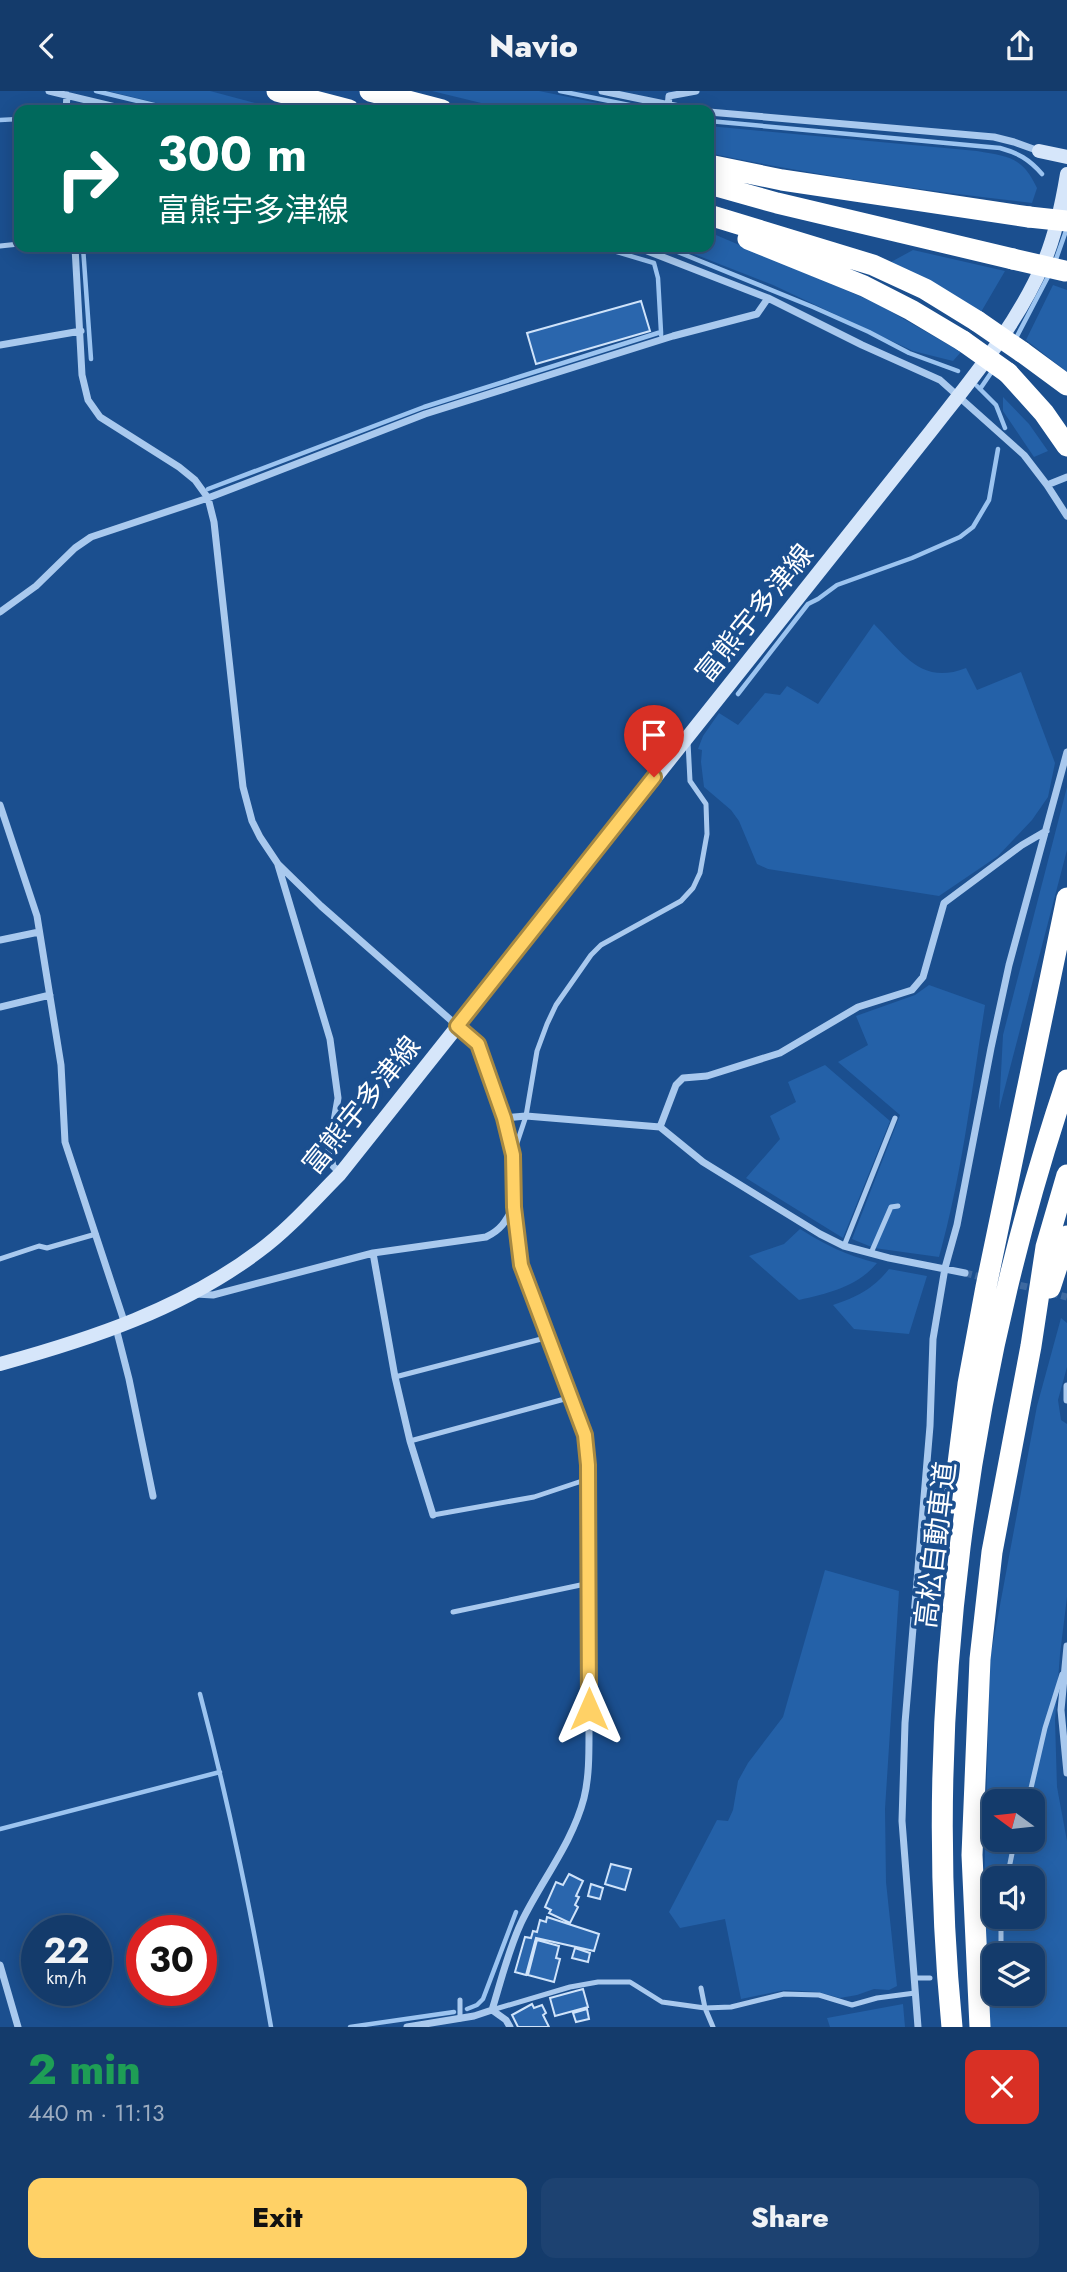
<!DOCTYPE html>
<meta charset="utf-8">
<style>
:root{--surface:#143b6b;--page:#1d4271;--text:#f1f3f6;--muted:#9dadc1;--line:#33557e;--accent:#ffd166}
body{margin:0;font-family:Jost,"Noto Sans JP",sans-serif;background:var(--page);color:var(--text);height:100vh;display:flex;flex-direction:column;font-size:26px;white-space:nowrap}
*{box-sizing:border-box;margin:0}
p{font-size:23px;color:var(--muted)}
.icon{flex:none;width:38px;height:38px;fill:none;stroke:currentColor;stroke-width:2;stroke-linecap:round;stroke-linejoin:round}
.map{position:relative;height:1936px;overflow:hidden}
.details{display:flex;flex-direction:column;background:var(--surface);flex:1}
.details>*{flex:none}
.guide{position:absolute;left:14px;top:14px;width:700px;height:147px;border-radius:14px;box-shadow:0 4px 18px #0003,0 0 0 2px var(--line);background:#00695c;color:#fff;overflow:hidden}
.needle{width:46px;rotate:285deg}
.tools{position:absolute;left:982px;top:1698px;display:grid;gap:14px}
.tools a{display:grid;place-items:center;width:63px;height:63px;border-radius:14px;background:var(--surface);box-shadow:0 4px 18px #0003,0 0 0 2px var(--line);font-size:35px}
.speed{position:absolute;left:21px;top:1824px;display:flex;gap:14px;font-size:35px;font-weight:700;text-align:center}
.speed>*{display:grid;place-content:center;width:91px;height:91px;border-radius:50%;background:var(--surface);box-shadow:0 4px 18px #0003,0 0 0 2px var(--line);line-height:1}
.speed small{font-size:18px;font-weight:400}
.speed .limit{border:10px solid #d22;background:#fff;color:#111}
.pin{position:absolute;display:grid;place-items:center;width:60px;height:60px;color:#fff;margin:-72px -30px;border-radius:50% 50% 50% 0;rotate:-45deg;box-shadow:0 0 7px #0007}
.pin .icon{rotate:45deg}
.me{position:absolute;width:77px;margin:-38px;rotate:0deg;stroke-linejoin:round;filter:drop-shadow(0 0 5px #0008)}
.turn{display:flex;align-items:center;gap:24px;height:147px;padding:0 28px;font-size:32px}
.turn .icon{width:91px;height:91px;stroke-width:2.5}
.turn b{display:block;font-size:49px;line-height:60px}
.round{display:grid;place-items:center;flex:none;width:74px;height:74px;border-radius:14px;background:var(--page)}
.summary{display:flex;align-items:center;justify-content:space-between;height:119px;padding:0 28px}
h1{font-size:42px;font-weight:800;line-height:52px;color:#1e9e55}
.cta{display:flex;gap:14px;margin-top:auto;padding:14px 28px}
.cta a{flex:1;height:80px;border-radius:14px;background:var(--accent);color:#111;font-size:28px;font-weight:800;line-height:80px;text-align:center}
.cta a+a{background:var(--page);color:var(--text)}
header{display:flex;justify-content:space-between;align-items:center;height:91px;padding:0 28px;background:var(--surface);font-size:32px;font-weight:800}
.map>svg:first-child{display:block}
</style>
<header><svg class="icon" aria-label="back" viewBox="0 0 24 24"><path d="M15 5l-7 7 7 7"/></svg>Navio<svg class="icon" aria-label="share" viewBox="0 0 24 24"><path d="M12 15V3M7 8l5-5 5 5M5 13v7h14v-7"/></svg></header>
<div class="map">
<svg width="1067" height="1936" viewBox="0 0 1067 1936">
<rect width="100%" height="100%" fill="#1b4f8f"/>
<path fill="#2461a8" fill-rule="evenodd" d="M108,0H210L282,19H185Z
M432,0H539L632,19H510Z
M709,35L977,60C1009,66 1022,65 1037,97L1032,112C924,99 816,85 709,62Z
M709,141L876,212L961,261L953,270L913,260L773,194L676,156H709Z
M913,159L1005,180L981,221L891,171Z
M1053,194L1067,199V281L1026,249Z
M1003,306L1029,333L1048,360L1034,366L1003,320Z
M874,533C903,562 921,595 966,577L977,599L1021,581L1055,672L1048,706L1032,729L998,765L939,805L768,778L757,773L739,730L731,719L704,696L701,671L702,659L698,658L703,645L719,622L738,634L765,602L780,604L787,595L818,613Z
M1067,696V759L999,1019L1003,944Z
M929,894L985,914C972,998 962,1084 939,1166L874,1157L852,1148L900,1024L838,971L868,954L856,925L915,904Z
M825,974L890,1030L843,1147L746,1087L780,1048L770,1025L796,1011L788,991Z
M800,1138C827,1155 846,1164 877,1172C857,1196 829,1202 799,1209L749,1165L784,1153Z
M889,1178L927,1185L909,1243L854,1238L833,1214C857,1206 873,1198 889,1178Z
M1061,1227L1067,1232V1276L1058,1309L1061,1329L1067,1333V1506L1060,1563L1055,1629L1057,1696L1067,1750V1936H989L983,1832L990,1568L1037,1315ZM994,1710H1032V1748H994ZM994,1787H1032V1825H994ZM994,1864H1032V1902H994Z
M825,1479L899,1500L885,1718L886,1791L897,1895L889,1899L874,1898L857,1904L840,1907L818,1901L785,1899L741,1908L725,1828L680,1837L669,1821L717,1729L728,1730L733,1719L738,1690L748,1672L783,1626Z
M903,1913L905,1936H830L827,1927Z"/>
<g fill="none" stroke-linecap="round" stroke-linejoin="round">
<path stroke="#9cc4f0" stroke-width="4.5" d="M96,0L175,19
M560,0L654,19
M0,29L19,28
M709,30L1000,57C1018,62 1029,68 1042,83
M83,156L91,268
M600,156L654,172L658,187L661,241
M673,159L813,216L869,241L909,262L958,280
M1055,171L1067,137
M1015,249L1050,182
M977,295L996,314L1005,337
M980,298L993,279
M208,398L424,316L661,241V244
M738,603L808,513L818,508L837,494L912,467L960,446L973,436L989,409L998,358
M200,1603C229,1713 252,1824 271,1936
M0,1738L220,1681
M467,1918L477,1914L483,1908L516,1821
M350,1936L454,1921"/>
</g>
<path fill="#2a66ad" stroke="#cfe3fa" stroke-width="2" d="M641,210L650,240L536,273L527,242Z
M611,1773L631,1778L625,1799L605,1793Z
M569,1783L583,1790L576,1805L579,1806L575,1814L578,1816L570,1832L549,1822L551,1819L545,1816L556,1791L563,1794Z
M591,1793L603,1797L600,1808L588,1805Z
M547,1826L599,1843L594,1860L536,1847L526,1884L515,1881L525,1846L531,1847L533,1840L537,1841L540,1829L546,1831Z
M537,1849L559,1855L556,1867L560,1868L554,1891L528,1884Z
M575,1857L590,1862L588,1871L572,1867Z
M583,1898L588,1916L555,1925L550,1907Z
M532,1913L534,1917L542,1914L546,1922L543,1924L549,1936H518L512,1924Z
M587,1918L589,1928L576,1931L573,1922Z"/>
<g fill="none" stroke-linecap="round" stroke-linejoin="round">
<path stroke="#3d69a0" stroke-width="7" stroke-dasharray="7 3.5" stroke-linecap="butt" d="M965,1182L985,1187
M1010,1192L1036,1198
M1051,1202L1067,1206"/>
<path stroke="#a9c9ee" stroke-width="5" d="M0,155L19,153
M513,1064L526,1025L537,960L547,933L556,914L591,864L601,854L681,810L693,797L700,782L707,743L706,713L690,690L688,651
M844,1155L895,1027
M871,1162L891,1116L898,1115
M0,1168L39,1155L47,1157L96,1143
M395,1286L549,1246
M410,1350L572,1306
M433,1424L534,1406L588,1388
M453,1521L590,1492
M1028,1710L1045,1637L1062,1583
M1007,1787L1015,1748
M1001,1825V1864
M992,1883L994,1882
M914,1887H930
M701,1897L705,1917L713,1936
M460,1909V1928
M492,1919L570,1896L598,1891H630L662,1911L705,1917L731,1916L784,1903L819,1904L852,1914L877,1907L915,1902"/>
<path stroke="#a9c9ee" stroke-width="7" d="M49,0L128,19
M602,0L694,19
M668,18L669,5L696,0
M66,19L67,4
M709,21L994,46L1014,51L1039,60
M75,156L82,284L88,309L100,326L179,376L195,389L208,407L214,431L243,696L252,730L260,746L278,773L321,815L478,953L504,1027L513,1064L514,1116L521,1174L585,1344L588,1374L589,1643C589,1664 589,1687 584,1707C572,1753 541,1790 521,1832C508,1860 501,1890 492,1919
M637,156L768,207L862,254L940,289L1024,364L1047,394L1067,425
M0,254L81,240
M1047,394L1067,386
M0,521L36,495L75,457L91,446L208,407L425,323L673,245L757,223L768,207
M0,714L37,825L61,974L65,1051L125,1233
M278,774L330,948L338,1007L329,1059L333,1075L340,1082
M0,849L39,841
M0,916L50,904
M504,1027L526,1025L660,1036L703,1071L820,1143L844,1155L889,1167L965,1182
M660,1036L676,994L683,987L707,985L780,962L858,916L912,899L923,886L944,812L1022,754L1046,740
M373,1162L395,1286L410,1350L433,1424
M196,1203L213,1204L373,1162L486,1146C501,1139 506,1130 513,1117
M116,1237L129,1288L153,1405
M1067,1295V1309
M1067,1555L1061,1619L1067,1682
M0,1874L18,1936
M492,1919L506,1929L510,1936
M407,1936L474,1925L492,1919
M918,1936L902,1730L905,1632L930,1335L933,1248L945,1177L957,1134L991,957L1009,874L1067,661"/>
<path stroke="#d6e6fa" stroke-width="14" d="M1039,60L1067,66
M0,1273C91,1248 182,1218 259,1160C289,1138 314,1109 340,1083L931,340C973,286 1017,234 1044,171C1056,143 1062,113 1067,83"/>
<path stroke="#fff" stroke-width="21" d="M277,0L349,19
M370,0L442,19
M709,74L782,89L1029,126
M709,93L777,112L1013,168
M709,124L873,174L925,198L977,230
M748,148L864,195L911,219L963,250
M1022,261L1067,294
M1008,282L1044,322L1067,355
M1050,1197L1067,1145
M953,1412L968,1293L986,1196L1067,807
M952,1936C921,1620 966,1289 1067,989
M980,1936L972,1764L980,1568L992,1461L1031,1255L1046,1156L1067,1084"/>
<path stroke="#fff" stroke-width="21" d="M1029,126L1067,130
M1013,168L1065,180
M977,230L1022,261
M963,250L1008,282"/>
</g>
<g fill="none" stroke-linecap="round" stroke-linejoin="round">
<defs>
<path id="route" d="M589,1618L588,1374L585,1344L521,1174L514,1116L513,1064L504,1027L478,953L457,935L654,686"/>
</defs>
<use href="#route" stroke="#a68842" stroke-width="18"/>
<use href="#route" stroke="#ffd166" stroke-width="12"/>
</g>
<g text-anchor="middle" stroke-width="7" stroke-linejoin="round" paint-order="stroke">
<g font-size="28" fill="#fff" stroke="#1b4f8f">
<text transform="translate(754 522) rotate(-51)" y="10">富熊宇多津線</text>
<text transform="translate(361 1014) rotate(-51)" y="10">富熊宇多津線</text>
<text transform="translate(935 1454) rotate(-83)" y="10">高松自動車道</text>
</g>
</g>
</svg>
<div class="tools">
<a><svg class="needle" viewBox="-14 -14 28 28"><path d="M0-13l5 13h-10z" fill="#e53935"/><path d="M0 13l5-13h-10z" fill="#9dadc1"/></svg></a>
<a><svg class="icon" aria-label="sound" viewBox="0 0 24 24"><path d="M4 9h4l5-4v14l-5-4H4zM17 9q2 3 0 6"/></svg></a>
<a><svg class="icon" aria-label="layers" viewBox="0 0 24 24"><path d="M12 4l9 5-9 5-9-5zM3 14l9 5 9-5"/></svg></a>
</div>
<div class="speed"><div>22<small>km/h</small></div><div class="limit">30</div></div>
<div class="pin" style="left:654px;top:686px;background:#d93025"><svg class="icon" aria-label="arrive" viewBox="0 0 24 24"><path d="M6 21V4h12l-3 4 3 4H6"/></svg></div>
<svg class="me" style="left:589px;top:1618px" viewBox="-20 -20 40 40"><path d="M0-17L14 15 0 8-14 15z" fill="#ffd166" stroke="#fff" stroke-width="4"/></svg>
<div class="guide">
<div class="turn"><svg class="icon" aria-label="right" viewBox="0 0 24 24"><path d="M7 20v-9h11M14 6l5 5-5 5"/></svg><div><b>300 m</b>富熊宇多津線</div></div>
</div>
</div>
<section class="details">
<div class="summary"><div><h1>2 min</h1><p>440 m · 11:13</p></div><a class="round" style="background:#d93025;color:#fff"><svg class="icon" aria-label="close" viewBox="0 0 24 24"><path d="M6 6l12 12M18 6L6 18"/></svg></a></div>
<div class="cta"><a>Exit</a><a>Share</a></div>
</section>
